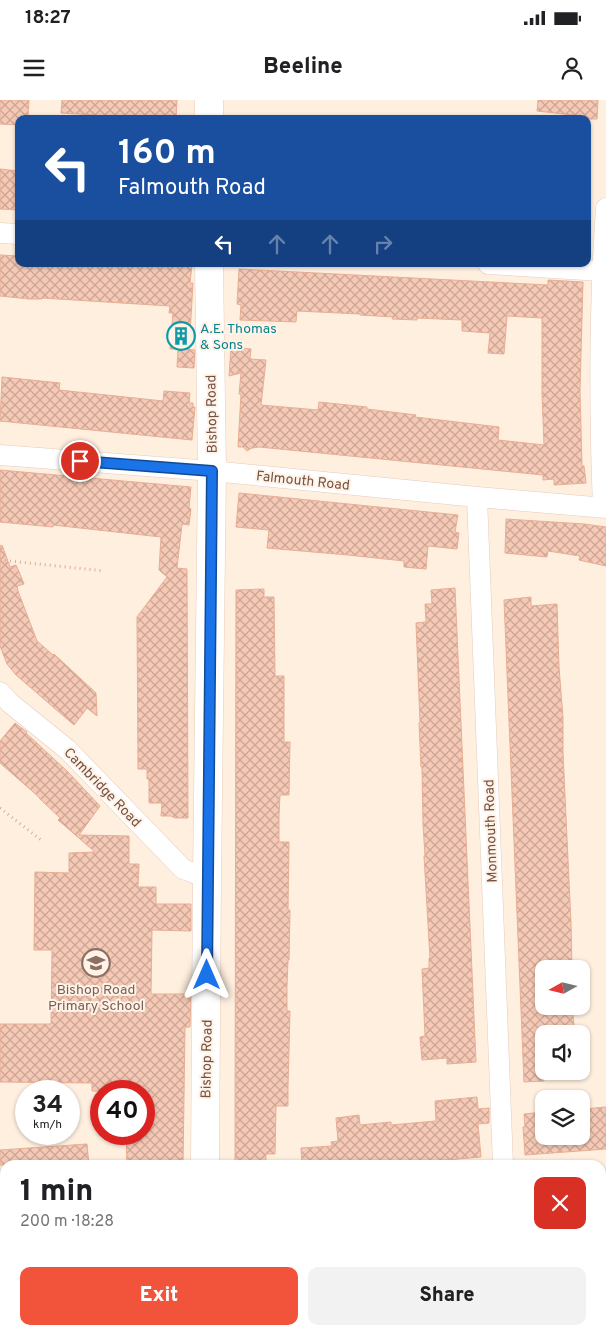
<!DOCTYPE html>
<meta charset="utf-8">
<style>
:root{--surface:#fff;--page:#f2f2f2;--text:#202124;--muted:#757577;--accent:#f1533b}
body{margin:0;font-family:Overpass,sans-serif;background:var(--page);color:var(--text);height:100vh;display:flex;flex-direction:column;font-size:19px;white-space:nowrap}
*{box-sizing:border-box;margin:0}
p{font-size:16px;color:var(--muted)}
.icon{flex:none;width:28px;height:28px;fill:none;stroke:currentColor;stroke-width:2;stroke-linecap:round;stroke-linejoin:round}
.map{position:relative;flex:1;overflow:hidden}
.details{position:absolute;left:0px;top:1060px;width:606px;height:175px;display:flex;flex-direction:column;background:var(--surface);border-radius:15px 15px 0 0;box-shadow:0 1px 4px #0004}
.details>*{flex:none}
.guide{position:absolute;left:15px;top:15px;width:576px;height:152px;border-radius:10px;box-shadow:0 1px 4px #0004;background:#1a4fa0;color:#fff;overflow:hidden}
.needle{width:32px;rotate:262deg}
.tools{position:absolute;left:535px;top:860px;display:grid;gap:10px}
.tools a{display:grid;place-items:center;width:55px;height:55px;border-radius:10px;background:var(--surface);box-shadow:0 1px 4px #0004;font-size:25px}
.speed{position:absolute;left:15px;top:980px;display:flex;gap:10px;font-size:25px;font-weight:700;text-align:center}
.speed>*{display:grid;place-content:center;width:65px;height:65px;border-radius:50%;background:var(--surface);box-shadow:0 1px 4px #0004;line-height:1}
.speed small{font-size:12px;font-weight:400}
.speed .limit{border:8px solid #d22;background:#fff;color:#111}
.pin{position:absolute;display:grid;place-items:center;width:42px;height:42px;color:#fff;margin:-21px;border:2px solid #fff;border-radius:50%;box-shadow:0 1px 5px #0007}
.me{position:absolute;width:55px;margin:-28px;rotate:0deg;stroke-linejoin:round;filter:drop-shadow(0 0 4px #0008)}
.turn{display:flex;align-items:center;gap:18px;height:105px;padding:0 20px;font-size:22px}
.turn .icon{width:65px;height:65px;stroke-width:2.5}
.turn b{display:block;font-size:35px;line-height:42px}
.lanes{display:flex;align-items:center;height:48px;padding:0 20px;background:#0003;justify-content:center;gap:25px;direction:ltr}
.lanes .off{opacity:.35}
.round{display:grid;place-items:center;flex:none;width:52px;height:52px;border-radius:10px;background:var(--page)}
.overview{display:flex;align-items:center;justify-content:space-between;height:85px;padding:0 20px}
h1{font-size:30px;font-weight:800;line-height:38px}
.action{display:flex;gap:10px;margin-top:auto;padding:10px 20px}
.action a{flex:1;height:58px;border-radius:10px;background:var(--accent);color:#fff;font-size:20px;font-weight:800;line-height:58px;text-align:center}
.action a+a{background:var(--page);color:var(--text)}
.status{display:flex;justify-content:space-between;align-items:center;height:35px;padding:0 25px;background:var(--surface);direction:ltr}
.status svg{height:14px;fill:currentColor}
header{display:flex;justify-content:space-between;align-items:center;height:65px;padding:0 20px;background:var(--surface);font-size:22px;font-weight:800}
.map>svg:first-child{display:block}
</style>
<div class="status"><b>18:27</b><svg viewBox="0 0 49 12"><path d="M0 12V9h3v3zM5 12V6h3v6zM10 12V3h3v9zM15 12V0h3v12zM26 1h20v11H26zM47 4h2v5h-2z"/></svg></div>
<header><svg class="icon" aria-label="menu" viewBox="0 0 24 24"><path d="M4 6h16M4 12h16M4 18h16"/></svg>Beeline<svg class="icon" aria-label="person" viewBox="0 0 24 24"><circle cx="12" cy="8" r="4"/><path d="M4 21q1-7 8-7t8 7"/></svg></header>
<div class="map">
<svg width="606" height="1235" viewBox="0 0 606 1235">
<defs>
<pattern id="building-cross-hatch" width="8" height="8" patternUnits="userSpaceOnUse" patternTransform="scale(1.25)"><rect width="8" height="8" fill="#f5c9b5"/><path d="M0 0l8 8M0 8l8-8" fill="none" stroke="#cba695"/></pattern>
</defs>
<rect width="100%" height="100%" fill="#feefdf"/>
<path fill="url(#building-cross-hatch)" stroke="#e9ad94" d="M0,0H29L28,19H19V25L0,24Z
M62,0H177L176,19H94V15L61,13Z
M538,0H598L597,19H581V16L537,11Z
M0,69L19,71V110L0,109Z
M0,155L19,156V164L192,165L190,183H193L189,250L184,249L195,250L194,268L177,267L178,249H170L173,213H169L170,206L42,198V199H29L0,196Z
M239,169L529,184L548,185V180L583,182L580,291L582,366H584L586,383L554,385V379L543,380V375L259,347L252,348L247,351L243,347H238L241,294H239L241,273L229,276L231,247L251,249L250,259L266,260L261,305L318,310L319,302L367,307V309L416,315L415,317L499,327L498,340L544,345L542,294V218L507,216L504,254L488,253L490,233L462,231V220L417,218V220L392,219L393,217L360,215V214L297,211L296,222L240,220L241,205L237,204Z
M2,277L60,283L59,290L163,301L164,291L190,293L189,303H193V307H195L192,340L0,321Z
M0,370L191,387L189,408L191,409L189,425L182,424L177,468L187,469L188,718H175L171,716H161L162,703H149V679H147V669H138L137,517L167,477L159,470L161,437L53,425V427L0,422Z
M239,393L458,415L455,432L459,433L457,449L428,446L426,469L404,467V461L348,455L267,448L269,430L236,427Z
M506,419L584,424L606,427V466L579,460L580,456L548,451L547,457L505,453Z
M2,445L10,467L16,465L20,474L24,484L17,486L18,491L37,541L53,555L54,554L96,593L97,616L87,608L74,625L16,575L7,564L0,546V446Z
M455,488L476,962L447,964V958L422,960L420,937L425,936L422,869L429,868V858H430L424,756H425L423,724L422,667H421L419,623L420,622L416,523L426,522L425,504H432L431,490Z
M264,489V497H274L275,576H284V642H290L289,695H280L279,716V742H289L288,810H290L289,860H288L287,886V911H290L288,987V1006H276L275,1054H266V1065H235L236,490Z
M531,497V506L557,504L559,567L563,618V653L571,823L572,869H544V906H572L575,934H544V981L524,982L504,500Z
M15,623L27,632L26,633L68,672L100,706L79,735L129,736V764H139L138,787H156V804H191V831L152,830L151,894H191L190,927H185L183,1065H127L126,1034H144V991H92V983L0,982V924H51L52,850H34L35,772L69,773V753L95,752L58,720L60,718L39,698H40L0,663V641Z
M477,997L478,1009L489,1008V1023L478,1024L481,1057L388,1065H302L301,1048L332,1046L331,1042L338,1041L336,1018L359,1015L360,1025L391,1022V1025L436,1021L435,1001Z
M606,1007V1049L525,1055L523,1027H525L524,1014L544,1012V1036H581V1023H584L583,1009Z
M87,1044L89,1065H0V1050Z"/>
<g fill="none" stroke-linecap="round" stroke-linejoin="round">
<defs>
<path id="street" d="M0,133L19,134
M488,164L602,171
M0,355L212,371L477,397L606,408
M477,397L503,1065
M603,407C599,308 599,208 606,108
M0,592L10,603L68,650L183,769L207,778
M601,1081H606
M0,1123H5"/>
<path id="secondary" d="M209,19V0
M205,1065L207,778L212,371L209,164
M204,1235V1230"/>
</defs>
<use href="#street" stroke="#e4ccbe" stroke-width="21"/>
<use href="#secondary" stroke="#eaccba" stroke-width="29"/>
<path stroke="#daac98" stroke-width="3" stroke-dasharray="1 4" stroke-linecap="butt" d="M0,460L104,471
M0,708L41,740
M332,1230V1235
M8,1235L58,1231
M356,1235L375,1230"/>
<use href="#street" stroke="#fff" stroke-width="20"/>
<use href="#secondary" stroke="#fff" stroke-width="28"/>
</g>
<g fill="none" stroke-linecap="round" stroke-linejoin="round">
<defs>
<path id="route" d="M80,361L212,371L207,875"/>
</defs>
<use href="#route" stroke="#114b97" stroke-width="12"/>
<use href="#route" stroke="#1a73e8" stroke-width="9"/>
</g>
<defs>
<symbol id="building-ring" viewBox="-11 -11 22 22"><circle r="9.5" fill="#fff3e7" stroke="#0f9aa8" stroke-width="1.5"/><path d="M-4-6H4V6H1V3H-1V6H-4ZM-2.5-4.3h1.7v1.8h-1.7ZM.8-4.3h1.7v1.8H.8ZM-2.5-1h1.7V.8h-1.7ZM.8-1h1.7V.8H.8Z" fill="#0f9aa8"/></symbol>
<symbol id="school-ring" viewBox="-11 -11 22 22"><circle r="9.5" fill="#fff3e7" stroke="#8d6e63" stroke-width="1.5"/><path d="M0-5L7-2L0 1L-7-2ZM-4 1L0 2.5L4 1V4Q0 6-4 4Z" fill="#8d6e63"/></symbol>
</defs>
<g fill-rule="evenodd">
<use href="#building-ring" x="165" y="220" width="32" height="32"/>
<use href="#school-ring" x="80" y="847" width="32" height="32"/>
</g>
<g text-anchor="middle" stroke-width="4" stroke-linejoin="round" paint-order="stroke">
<g font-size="14" fill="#0d838f" stroke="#fff3e7" text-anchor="start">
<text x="200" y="233">A.E. Thomas<tspan x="200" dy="16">&amp; Sons</tspan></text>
</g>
<g font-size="14" fill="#765245" stroke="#fff3e7">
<text transform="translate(211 314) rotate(-91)" y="5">Bishop Road</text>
<text transform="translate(303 380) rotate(6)" y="5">Falmouth Road</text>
<text transform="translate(103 687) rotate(46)" y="5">Cambridge Road</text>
<text transform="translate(490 731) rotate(-92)" y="5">Monmouth Road</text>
<text transform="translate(206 959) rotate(-89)" y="5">Bishop Road</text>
</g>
<g font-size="14" fill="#785e54" stroke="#fff3e7">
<text x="96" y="894">Bishop Road<tspan x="96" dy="16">Primary School</tspan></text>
</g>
</g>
</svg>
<div class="tools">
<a><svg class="needle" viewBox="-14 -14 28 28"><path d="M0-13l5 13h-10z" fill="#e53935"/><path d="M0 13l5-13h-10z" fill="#757577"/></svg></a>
<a><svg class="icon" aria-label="sound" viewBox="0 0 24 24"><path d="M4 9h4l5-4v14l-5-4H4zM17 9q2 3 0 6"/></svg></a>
<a><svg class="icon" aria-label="layers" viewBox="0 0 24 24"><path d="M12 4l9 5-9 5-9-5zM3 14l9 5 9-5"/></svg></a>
</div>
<div class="speed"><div>34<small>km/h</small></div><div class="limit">40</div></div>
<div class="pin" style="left:80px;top:361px;background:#d93025"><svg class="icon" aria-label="arrive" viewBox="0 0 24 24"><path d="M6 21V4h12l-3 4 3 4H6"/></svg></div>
<svg class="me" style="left:207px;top:875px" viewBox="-20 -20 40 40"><path d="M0-17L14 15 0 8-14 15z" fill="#1a73e8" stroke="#fff" stroke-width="4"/></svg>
<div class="guide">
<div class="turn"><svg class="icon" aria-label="left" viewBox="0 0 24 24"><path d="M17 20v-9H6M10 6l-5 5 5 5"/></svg><div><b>160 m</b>Falmouth Road</div></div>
<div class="lanes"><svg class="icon" aria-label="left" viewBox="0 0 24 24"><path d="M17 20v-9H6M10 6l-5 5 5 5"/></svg><svg class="icon off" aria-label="ahead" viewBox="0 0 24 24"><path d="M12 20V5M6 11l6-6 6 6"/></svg><svg class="icon off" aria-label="ahead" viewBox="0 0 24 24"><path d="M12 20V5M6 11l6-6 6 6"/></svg><svg class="icon off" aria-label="right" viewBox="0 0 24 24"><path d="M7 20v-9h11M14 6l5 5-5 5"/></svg></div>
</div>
<section class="details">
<div class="overview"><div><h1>1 min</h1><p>200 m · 18:28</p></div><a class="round" style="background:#d93025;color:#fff"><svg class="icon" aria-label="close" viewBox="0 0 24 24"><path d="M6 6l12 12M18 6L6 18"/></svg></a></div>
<div class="action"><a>Exit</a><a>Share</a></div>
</section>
</div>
